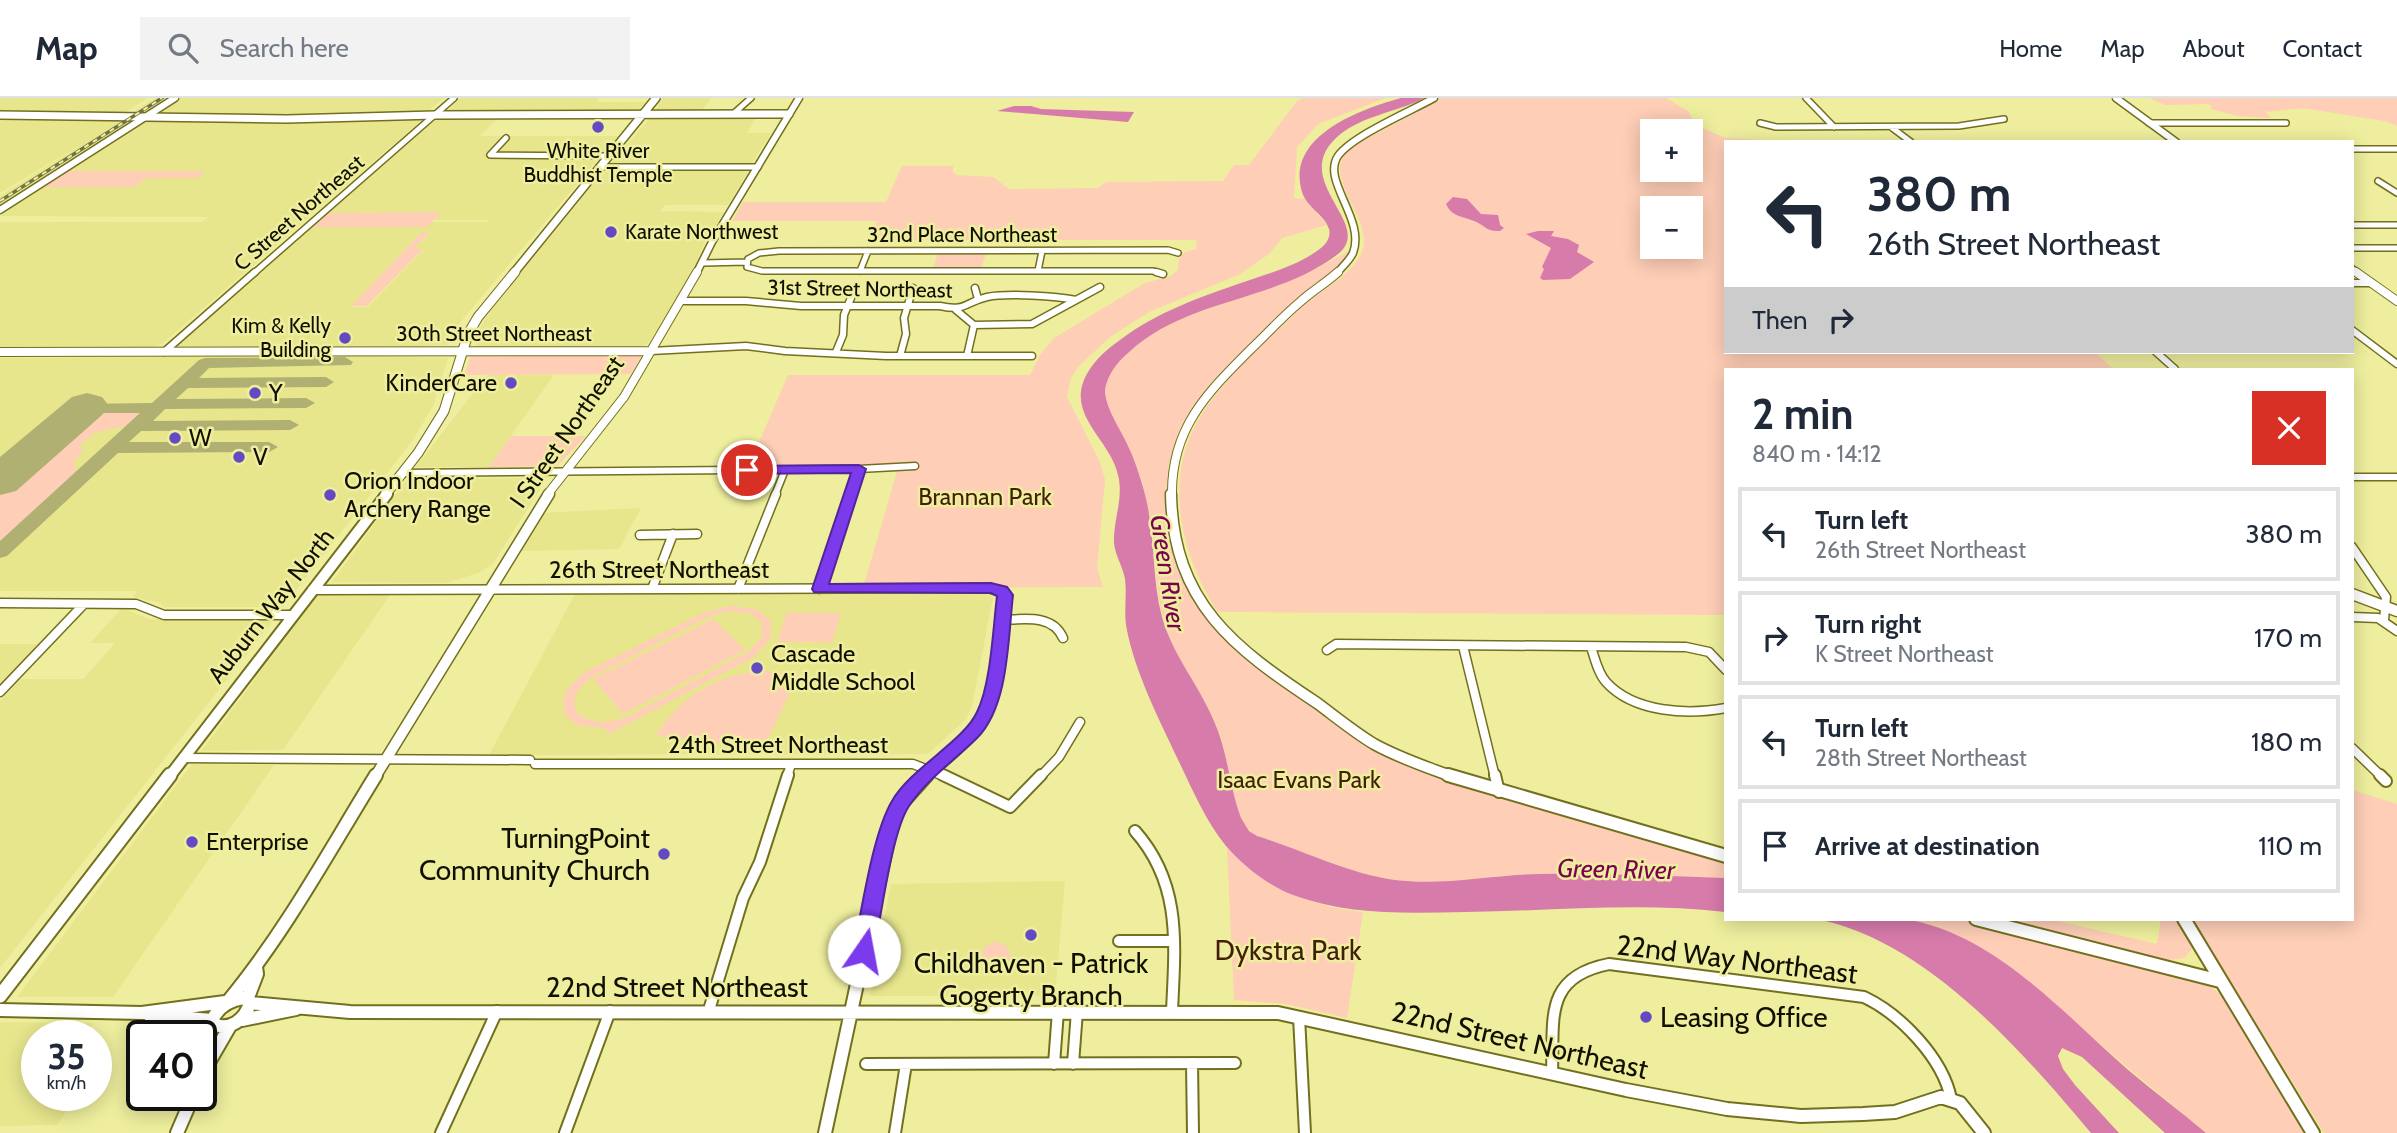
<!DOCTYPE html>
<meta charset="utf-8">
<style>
:root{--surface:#fff;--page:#f2f2f3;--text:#1f2937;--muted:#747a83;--line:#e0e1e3}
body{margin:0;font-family:Cabin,sans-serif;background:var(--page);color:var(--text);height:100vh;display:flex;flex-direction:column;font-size:26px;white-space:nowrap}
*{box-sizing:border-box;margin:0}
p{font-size:23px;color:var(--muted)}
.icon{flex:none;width:38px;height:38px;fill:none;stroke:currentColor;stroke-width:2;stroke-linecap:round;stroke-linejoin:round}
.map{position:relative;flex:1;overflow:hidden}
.details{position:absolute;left:1724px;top:270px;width:630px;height:553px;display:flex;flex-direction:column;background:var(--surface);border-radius:0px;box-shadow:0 4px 18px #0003}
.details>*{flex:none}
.hud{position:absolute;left:1724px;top:42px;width:630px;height:214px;border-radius:0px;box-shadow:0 4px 18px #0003;background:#fff;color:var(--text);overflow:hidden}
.fabs{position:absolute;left:1640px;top:21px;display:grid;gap:14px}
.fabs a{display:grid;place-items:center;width:63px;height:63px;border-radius:0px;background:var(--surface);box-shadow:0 4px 18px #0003;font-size:35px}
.speed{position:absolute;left:21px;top:922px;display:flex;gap:14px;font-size:35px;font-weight:700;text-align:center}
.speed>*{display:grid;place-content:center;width:91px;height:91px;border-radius:50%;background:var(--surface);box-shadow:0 4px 18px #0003;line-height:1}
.speed small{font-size:18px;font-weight:400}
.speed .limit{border:4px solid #111;border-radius:10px;background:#fff;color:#111}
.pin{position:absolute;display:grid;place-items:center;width:60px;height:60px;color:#fff;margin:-30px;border:4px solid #fff;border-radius:50%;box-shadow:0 2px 7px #0007}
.me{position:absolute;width:77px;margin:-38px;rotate:12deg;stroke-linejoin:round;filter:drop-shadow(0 0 5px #0008)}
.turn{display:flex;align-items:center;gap:24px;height:147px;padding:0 28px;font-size:32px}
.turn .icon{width:91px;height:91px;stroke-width:2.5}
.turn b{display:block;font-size:49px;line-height:60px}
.then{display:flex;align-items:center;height:66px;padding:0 28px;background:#0003;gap:14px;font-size:26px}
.round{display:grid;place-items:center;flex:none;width:74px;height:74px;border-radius:0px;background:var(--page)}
.overview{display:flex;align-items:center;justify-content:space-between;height:119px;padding:0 28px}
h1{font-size:42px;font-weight:700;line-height:52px}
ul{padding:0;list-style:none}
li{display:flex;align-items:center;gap:21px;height:94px;margin:0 14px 10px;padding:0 14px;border:4px solid var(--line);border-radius:0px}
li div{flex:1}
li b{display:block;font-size:26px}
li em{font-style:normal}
header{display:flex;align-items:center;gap:42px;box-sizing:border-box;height:98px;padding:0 35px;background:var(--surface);border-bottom:2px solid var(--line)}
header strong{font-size:33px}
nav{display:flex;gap:38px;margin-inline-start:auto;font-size:24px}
.search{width:490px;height:63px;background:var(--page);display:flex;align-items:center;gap:18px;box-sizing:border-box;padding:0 24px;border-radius:0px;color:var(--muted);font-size:26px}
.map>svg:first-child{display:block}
</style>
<header>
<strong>Map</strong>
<div class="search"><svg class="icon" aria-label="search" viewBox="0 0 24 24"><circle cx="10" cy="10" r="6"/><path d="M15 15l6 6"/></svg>Search here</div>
<nav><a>Home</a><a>Map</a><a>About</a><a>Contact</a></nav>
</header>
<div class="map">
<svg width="2397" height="1035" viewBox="0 0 2397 1035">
<rect width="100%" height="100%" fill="#eeee9e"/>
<path fill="#e7e68d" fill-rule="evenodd" d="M0,0H148L121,17L0,15Z
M155,0H166L0,108V98L85,44L0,95V19L120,22Z
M179,0H444L427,14L289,19L154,16Z
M460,0H599L596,4H645L637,13H447Z
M663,0H711L701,14H654Z
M757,18L747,35H771L751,67L610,66L651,19Z
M499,19L480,38H618L604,55L598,56L496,59L599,60L462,222L447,247L356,250L176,249L309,129H427L431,124H487L488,122H434L440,114L326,115L436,20ZM422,134L430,135L414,151L423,152L368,209H350Z
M424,20L162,246L153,250H0V124H201L209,119L0,118L43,89H134L147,80H197L205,73H66L144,23Z
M749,72L728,107H665L660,113L724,114L706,142L687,184L648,246L640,249H475L481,228L494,208L604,73Z
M367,258L448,260L433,308L413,342L283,509H164L161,505L133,499L137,493H0V260Z
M487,277H554L489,369H416Z
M547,380L492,467L478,475L446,485L332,484L405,384L415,381Z
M641,410L619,451L518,453L542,415Z
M575,496H987L993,499L972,608L966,621L928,656L489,657Z
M318,497H390L283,652L201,653Z
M122,510L149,521L268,520L273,523L0,870V603L21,581H83L115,545H90Z
M0,546H39L0,586Z
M192,666L274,667L113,899H17Z
M1065,783L1055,898H870L891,786Z
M0,924L93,925L85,938H37V998H76L57,1027L0,1028Z"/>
<path fill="#feceb6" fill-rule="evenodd" d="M1303,0H1385L1318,26L1297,49L1294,100L1305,101L1327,127L1282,140L1269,156L1240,176L1149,214L1110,239L1078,269L1071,280L1067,299L1100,364L1105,382L1097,470L1103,489L863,490L898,370L747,372L788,277H1030L1040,257L1054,240L1145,185L1171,178L1178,172C1178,156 1181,155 1196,151L1197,142H870L877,123H732L743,104H886L902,68H953V74L957,77L993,79L1009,91L1098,90L1106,84L1223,83L1234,67H1249L1297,3Z
M1434,0H1666L1688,13L1696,27L1725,40L1761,42L1760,44H1726V254H2095L2113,271H1726L1725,517L1218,514C1180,457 1163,379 1200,319C1224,280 1268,242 1301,210C1320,192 1347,181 1360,158C1381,123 1311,76 1355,47L1439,2ZM1652,33H1690V72H1652ZM1652,110H1690V149H1652Z
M2150,0H2397V28L2385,23L2302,10L2265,14L2271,19L2269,20L2238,18L2211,11L2212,8L2208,6L2165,7Z
M66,73H206L197,80H147L134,89H43Z
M441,114L427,129H309L326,115Z
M422,134H430L414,151H423L367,208H351Z
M1353,150L1333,175L1299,199L1211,285L1180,330L1168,369L1166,418L1175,458L1202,515L1237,554L1345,634L1391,660L1461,688L1725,758V780C1663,778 1601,775 1539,776C1490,777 1443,788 1395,782C1346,775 1303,752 1257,738C1227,719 1231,668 1220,637C1206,596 1175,565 1164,523C1154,488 1156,450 1149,414C1144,392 1138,368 1128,348C1121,332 1106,312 1105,295C1105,288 1108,280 1111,275C1138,226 1233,203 1282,185C1306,176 1331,164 1353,150Z
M938,155H986L981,171H933Z
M642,256L631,276L464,277L471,257Z
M132,311L148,313L132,327L95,334L80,347L83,352L74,365L78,377L0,450V394L94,313Z
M511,338H586L557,368L489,369Z
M730,508L756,511L771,523L770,541L754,559L609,636L604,630L577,627L566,618C557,598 572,584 587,573L703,515ZM729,513L750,515L762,525V539L749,553L625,620C608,625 591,627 577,614C570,599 580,588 592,579L708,519Z
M787,515H841L832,544H777Z
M713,521L745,552L623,616L593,581Z
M764,573L798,577L765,647L756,651L656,637C683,597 716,576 764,573Z
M2352,692L2397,706V1035H2324L2192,821H2352Z
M1227,750C1273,790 1303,807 1363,814L1347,920L1286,906L1234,902Z
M1905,821H1967L2206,885L2224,899L2305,1035H2206L2008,869L1965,842Z
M1999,821H2049L2157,846L2161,821H2178L2192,851L2184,860L2168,862Z
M982 858a14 14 0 1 1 28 0a14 14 0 1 1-28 0Z"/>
<path fill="#d77bab" d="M1401,0H1424C1396,15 1357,18 1334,42C1292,85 1375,127 1338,156C1276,204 1186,200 1128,255C1117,264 1105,280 1105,295C1107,313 1121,332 1128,348C1135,362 1140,379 1144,393C1156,435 1151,478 1162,519C1173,558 1199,587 1214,623C1228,654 1229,688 1241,720L1249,733L1257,738C1303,752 1346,775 1395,782C1443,788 1490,777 1539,776C1601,775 1663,778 1725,780V814C1640,804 1553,813 1466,814C1407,815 1350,818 1293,797C1269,788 1243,768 1226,748C1207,725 1194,695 1181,668C1161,625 1134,574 1126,527C1124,512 1127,496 1125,481C1123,469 1115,457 1114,445C1113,421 1124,401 1118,377C1110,340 1063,316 1088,274C1096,261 1107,251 1120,242C1157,214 1200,199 1244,184C1267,176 1293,169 1314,155C1322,150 1332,142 1329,131C1325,117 1307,110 1302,94C1285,38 1361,11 1401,0Z
M1014,8H1031L1041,11L1134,14L1128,24L997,13Z
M1453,99L1467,101L1481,116L1498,117L1500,127L1504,130L1500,133C1486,134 1485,127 1474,123C1462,118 1452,119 1446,106Z
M1538,133H1554L1551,138L1568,141L1579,147L1577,154L1594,164L1570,181L1543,182L1540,180L1544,171L1542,169L1551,150L1526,136Z
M1815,821C1842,821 1879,816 1905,821C1995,836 2063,915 2127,971C2153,993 2180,1013 2206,1035H2165L2082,959L2062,950L2058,958L2063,971L2075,987L2119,1035H2091C2023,954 1924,840 1815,821Z"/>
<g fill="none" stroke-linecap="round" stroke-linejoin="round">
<path fill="#b0b072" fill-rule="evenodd" d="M345,259L353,264L351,267L209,270L199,280L326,279L334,284L326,289L188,290L176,301L306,300L315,305L306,310L165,311L153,323L290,322L299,327L290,332L141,333L129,344H269L278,349L269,354L118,355L7,458L0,460V443L140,315H84L75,310L78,306L152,305L199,262L205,260Z"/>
<path fill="#b0b072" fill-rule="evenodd" d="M87,295L102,299L109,308L102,317L16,393L0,397V359L72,299Z"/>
<defs>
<path id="minor-far3" d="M1806,0L1834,29
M733,16L751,0
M1760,25L1776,29L1959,28L2004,21
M2149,25H2286
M1891,29L1911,44
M506,40L490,57L609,58
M2352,51H2397
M599,69H758
M2378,83L2397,95
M2352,127H2397
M2352,150H2397
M748,161L759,155L779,153L1168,152L1178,155
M748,161L747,169L762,173H1153L1162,176
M703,165L747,164
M860,173L868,153
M1038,173L1042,153
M253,176L454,0"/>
<path id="minor-far2" d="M1156,174L1163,176
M2352,185H2372
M975,190L978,201
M682,203H746L801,208H940C966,214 965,204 987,199C1007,195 1056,198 1076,202
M956,212L974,227L967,258
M974,227L1032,226L1100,189
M2352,232L2397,266
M651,253L746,248L785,253L886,258H1032
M164,254L255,174
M836,254L843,237L844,217L855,190
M2156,254L2175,271
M900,258L906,236L904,220L913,190
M403,375L859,371L915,368
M2352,379H2397
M775,397L785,372
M850,397L859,371"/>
<path id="minor-far1" d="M640,437L697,436
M2352,449L2386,499L2384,522
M652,491L673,436
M738,491L776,396
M819,491L851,396
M312,492L988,490L1004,495
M0,505L136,506L164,517H293
M2352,519L2378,520L2397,533
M1003,522C1024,521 1053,516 1063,540
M1463,548L1495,679
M1591,549C1595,561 1598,575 1606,584C1634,615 1688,617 1726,610
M1327,552L1336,546L1686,549L1709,554L1726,572
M0,594L84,506
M2352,650L2382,679
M183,660L530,662
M535,666H913L946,679
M787,679L791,666
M1040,679L1059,659L1080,624"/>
<path id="minor" d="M943,677L1010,709L1041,677
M1495,677L1499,694
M2380,677L2386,683
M1135,733C1182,786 1175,846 1172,913
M1119,843H1173
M709,912L743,800L760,764L788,677
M1299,919L1305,1035
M1192,965L1193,1035
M866,966L1235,965
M1054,966L1058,913
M1073,966L1077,913
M1552,976C1554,921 1543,879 1609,866L1864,899C1900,916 1943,960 1951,1001
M441,1035L497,913
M565,1035L610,913
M895,1035L906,966"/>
<path id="tertiary-far3" d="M2116,0L2176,44
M0,112L175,0
M2352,171L2359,176
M696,176L712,144L799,0
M1336,176C1342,169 1350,162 1353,155C1366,121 1321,83 1338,58C1352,38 1411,13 1434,0"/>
<path id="tertiary-far2" d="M2356,174L2397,203
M0,254L651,253
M547,397L624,299L697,174
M1172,397C1171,331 1206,296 1250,252C1267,236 1282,219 1300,204C1312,193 1326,185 1338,174"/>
<path id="tertiary-far1" d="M1171,396C1173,505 1234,550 1317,605C1336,619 1354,634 1374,646C1399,660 1427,669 1453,679
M2352,496L2397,513
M375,679L549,396
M925,679C942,664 962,649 976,631C998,600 1007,533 1004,495"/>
<path id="tertiary" d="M1448,677L1726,758
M1976,821L2220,883
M2184,821L2313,1035
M229,902C286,833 329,753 376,677
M247,902L257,876L256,869
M250,905L350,914L1278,915L1626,992L1727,1011L1801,1018L1863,1016L1895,1014L1941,999L1960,1005L1984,1035
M0,912L142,915L225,904
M149,917L212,922
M242,922L296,911
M201,964C209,934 208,905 244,900L250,905C245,922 230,933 213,926
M201,978L230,928
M177,1035L193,998
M825,1035L892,723L901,706L927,677"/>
<path id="secondary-far3" d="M0,17L287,21L435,17L789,16
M513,176L656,0"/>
<path id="secondary-far2" d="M385,397L418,355L444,313L468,236L478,219L515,174"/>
<path id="secondary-far1" d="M169,679L387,396"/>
<path id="secondary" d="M0,898L170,677"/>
</defs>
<use href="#minor-far3" stroke="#72701e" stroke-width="8"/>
<use href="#minor-far2" stroke="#72701e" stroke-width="9"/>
<use href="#minor-far1" stroke="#72701e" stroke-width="11"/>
<use href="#minor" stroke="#72701e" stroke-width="14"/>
<use href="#tertiary-far3" stroke="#72701e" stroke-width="9"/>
<use href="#tertiary-far2" stroke="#72701e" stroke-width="10"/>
<use href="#tertiary-far1" stroke="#72701e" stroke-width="13"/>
<use href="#tertiary" stroke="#72701e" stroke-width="16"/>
<use href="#secondary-far3" stroke="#72701e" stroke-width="10"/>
<use href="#secondary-far2" stroke="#72701e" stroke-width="11"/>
<use href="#secondary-far1" stroke="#72701e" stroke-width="14"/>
<use href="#secondary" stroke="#72701e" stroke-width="17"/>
<use href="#minor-far3" stroke="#fff" stroke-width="5"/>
<use href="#minor-far2" stroke="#fff" stroke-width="6"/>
<use href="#minor-far1" stroke="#fff" stroke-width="8"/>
<use href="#minor" stroke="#fff" stroke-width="10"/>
<use href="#tertiary-far3" stroke="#fff" stroke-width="6"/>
<use href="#tertiary-far2" stroke="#fff" stroke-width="8"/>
<use href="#tertiary-far1" stroke="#fff" stroke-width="10"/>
<use href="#tertiary" stroke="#fff" stroke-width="12"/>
<use href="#secondary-far3" stroke="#fff" stroke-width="7"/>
<use href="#secondary-far2" stroke="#fff" stroke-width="9"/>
<use href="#secondary-far1" stroke="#fff" stroke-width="10"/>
<use href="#secondary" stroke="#fff" stroke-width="13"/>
<defs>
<path id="rail" d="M0,103L162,0"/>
</defs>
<use href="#rail" stroke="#727246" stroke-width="3.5"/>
<use href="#rail" stroke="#eeee9e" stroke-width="2" stroke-dasharray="5" stroke-linecap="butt"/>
</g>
<path fill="#7c3aed" stroke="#51269a" stroke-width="2" d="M859,367L866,371L829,486L991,485L1007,489L1013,497C1008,540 1009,608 977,640C955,662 927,681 909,708C892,733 881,819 874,853L871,859L864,862L856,859L853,853C862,813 872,737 892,703C911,670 964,643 977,614C991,586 993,530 997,498L991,495L814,494L812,491L851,375L747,376L740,372L747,368Z"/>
<g fill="#644ac2" stroke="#eeee9e" stroke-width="2.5">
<circle cx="598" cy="29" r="7"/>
<circle cx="611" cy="134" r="7"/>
<circle cx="345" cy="240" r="7"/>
<circle cx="511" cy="285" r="7"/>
<circle cx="255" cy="295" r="7"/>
<circle cx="175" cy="340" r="7"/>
<circle cx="239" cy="359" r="7"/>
<circle cx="330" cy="397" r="7"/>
<circle cx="757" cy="570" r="7"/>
<circle cx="192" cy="744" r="7"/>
<circle cx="664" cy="756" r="7"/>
<circle cx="1031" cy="837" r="7"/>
<circle cx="1646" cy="919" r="7"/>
</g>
<g text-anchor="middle" stroke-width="5" stroke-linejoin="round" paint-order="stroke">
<g font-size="21" fill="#111000" stroke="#eeee9e">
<text x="598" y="60">White River<tspan x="598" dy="24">Buddhist Temple</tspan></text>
<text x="625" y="141" text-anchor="start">Karate Northwest</text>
<text x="331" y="235" text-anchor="end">Kim &amp; Kelly<tspan x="331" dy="24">Building</tspan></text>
</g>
<g font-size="21" fill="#111000" stroke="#eeee9e">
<text transform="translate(299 115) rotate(-41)" y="7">C Street Northeast</text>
<text x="962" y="144">32nd Place Northeast</text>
<text transform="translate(860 191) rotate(1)" y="7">31st Street Northeast</text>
<text x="494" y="243">30th Street Northeast</text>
</g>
<g font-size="24" fill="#111000" stroke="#eeee9e" text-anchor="start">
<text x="497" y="293" text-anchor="end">KinderCare</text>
<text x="269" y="303">Y</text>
<text x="189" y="348">W</text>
<text x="253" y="367">V</text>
<text x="344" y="391">Orion Indoor<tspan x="344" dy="28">Archery Range</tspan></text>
<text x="771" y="564">Cascade<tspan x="771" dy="28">Middle School</tspan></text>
<text x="206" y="752">Enterprise</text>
</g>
<g font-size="24" fill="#111000" stroke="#eeee9e">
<text transform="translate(567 334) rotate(-55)" y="8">I Street Northeast</text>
<text x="659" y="480">26th Street Northeast</text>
<text transform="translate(271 508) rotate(-52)" y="8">Auburn Way North</text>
<text x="778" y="655">24th Street Northeast</text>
</g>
<g font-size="24" fill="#431f0b" stroke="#eeee9e">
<text x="985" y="407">Brannan Park</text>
<text x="1299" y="690">Isaac Evans Park</text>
</g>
<g font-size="26" font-style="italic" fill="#780250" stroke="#eeee9e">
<text transform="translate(1168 475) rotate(81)" y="9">Green River</text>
<text transform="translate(1616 771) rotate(1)" y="9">Green River</text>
</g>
<g font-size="28" fill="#111000" stroke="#eeee9e" text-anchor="end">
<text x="650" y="750">TurningPoint<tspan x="650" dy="32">Community Church</tspan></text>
<text x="1031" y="875" text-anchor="middle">Childhaven - Patrick<tspan x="1031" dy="32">Gogerty Branch</tspan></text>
<text x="1660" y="929" text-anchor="start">Leasing Office</text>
</g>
<g font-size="28" fill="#431f0b" stroke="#eeee9e">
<text x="1288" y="862">Dykstra Park</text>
</g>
<g font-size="28" fill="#111000" stroke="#eeee9e">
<text transform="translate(1737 861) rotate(7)" y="10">22nd Way Northeast</text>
<text x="677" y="899">22nd Street Northeast</text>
<text transform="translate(1520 942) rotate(13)" y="10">22nd Street Northeast</text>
</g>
</g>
</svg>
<div class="fabs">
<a>+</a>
<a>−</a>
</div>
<div class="speed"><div>35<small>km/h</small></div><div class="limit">40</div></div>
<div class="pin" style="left:747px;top:372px;background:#d93025"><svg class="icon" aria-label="arrive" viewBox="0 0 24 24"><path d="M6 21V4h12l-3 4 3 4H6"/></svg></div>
<svg class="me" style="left:864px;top:853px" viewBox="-20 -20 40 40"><circle r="19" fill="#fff"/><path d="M0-13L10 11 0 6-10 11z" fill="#7c3aed"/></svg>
<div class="hud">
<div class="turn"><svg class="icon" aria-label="left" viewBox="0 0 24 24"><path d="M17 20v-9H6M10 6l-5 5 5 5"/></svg><div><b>380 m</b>26th Street Northeast</div></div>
<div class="then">Then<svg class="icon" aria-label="right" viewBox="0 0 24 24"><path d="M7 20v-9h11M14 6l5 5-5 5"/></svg></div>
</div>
<section class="details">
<div class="overview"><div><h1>2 min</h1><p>840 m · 14:12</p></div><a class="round" style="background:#d93025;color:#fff"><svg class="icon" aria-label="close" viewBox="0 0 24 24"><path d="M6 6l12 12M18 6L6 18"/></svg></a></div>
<ul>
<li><svg class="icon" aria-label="left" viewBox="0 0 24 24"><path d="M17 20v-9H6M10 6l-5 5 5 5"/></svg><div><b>Turn left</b><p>26th Street Northeast</p></div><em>380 m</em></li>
<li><svg class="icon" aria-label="right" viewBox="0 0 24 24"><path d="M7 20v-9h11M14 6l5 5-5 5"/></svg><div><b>Turn right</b><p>K Street Northeast</p></div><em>170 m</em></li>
<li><svg class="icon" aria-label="left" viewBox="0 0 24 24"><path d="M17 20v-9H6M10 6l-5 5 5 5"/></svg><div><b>Turn left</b><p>28th Street Northeast</p></div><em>180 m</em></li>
<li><svg class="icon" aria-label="arrive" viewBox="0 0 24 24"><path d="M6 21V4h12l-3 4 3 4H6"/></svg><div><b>Arrive at destination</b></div><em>110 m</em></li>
</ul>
</section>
</div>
